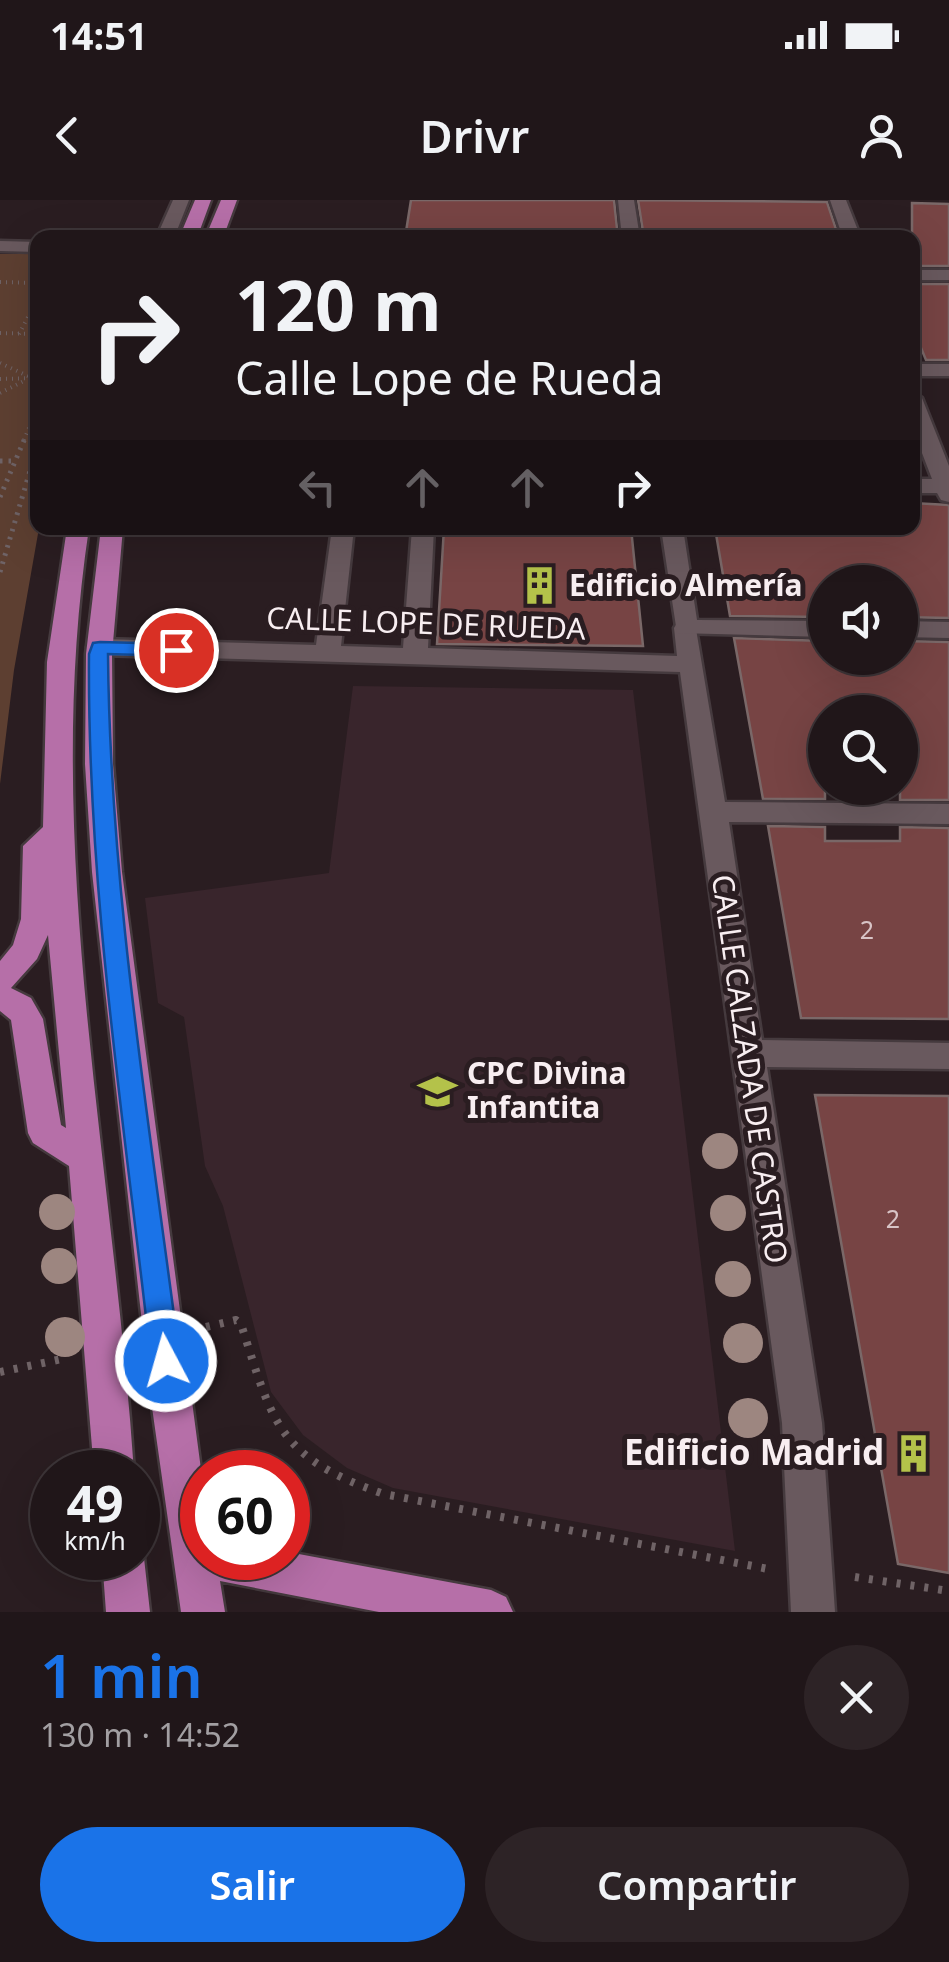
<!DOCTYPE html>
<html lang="es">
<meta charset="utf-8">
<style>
:root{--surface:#201619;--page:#2d2326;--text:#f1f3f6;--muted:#a29fa2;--line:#3d3538;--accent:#1a73e8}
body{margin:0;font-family:"Noto Sans",sans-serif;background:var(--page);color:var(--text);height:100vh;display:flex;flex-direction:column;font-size:38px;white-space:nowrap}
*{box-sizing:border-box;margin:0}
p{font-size:32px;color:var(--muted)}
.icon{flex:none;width:55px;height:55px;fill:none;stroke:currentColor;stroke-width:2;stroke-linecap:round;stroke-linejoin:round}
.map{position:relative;height:1412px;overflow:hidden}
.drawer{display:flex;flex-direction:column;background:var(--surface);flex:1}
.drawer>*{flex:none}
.hud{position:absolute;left:30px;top:30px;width:890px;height:305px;border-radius:20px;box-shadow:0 10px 40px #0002,0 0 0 2px var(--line);background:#201619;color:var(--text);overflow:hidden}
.tools{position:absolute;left:808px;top:365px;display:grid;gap:20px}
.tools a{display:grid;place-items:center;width:110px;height:110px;border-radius:50%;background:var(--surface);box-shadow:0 10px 40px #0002,0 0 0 2px var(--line);font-size:50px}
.speed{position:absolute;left:30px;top:1250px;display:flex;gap:20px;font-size:50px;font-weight:700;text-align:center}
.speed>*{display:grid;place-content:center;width:130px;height:130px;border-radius:50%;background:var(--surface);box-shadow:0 10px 40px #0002,0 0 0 2px var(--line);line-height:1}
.speed small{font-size:25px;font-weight:400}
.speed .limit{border:15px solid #d22;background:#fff;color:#111}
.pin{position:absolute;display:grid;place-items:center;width:85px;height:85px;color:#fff;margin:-42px;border:5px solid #fff;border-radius:50%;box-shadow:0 2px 10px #0007}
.me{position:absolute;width:110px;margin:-55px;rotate:354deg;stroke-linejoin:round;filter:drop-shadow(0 0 8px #0008)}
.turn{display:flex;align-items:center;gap:35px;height:210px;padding:0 40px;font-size:45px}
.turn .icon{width:130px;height:130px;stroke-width:2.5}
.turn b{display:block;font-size:70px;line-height:85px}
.lanes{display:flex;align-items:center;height:95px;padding:0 40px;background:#0003;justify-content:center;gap:50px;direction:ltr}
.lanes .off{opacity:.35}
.round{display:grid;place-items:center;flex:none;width:105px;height:105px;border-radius:52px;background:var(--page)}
.headline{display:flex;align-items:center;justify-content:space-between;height:170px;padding:0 40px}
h1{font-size:60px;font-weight:600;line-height:75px;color:var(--accent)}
.primary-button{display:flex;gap:20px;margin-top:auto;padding:20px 40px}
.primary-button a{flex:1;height:115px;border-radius:60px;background:var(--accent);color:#fff;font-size:40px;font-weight:600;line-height:115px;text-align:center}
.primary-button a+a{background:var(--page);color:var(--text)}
.status{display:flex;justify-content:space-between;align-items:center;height:70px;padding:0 50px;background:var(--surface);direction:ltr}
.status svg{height:28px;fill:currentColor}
header{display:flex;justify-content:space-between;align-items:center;height:130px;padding:0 40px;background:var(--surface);font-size:45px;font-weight:600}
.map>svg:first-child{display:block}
</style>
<div class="status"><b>14:51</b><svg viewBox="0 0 49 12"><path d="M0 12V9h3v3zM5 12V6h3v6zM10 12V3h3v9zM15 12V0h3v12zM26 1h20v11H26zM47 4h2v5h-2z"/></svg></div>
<header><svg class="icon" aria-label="back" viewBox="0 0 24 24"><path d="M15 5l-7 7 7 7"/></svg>Drivr<svg class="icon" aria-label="person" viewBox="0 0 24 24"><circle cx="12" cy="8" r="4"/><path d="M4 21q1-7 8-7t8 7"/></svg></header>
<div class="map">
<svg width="949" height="1412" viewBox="0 0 949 1412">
<rect width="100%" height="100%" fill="#2a1d21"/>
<path fill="#39252c" d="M353,486L633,490L735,1351L393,1288L347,1268L303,1235L271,1192L223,1006L205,966L184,817L158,803L145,698L329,673Z"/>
<path fill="#5d3f31" d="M0,54H37L39,328L14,470L0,584Z"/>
<path fill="#744" stroke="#7a6868" stroke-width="2.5" d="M411,0H614L618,38H405Z
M638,0L827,2L839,38H644Z
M912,3L949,4V66H912Z
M912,84H949V160H926L912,126Z
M912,303L949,305V418L900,417V382H825V417L730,416L715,328H912Z
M444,328H631L643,446L437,444Z
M734,438L825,441V458H900V441L949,442V600H900V512H825V599H763Z
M768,626L825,627V641H900V627L949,628V819L801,818Z
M815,895L949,896V1373L898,1364Z"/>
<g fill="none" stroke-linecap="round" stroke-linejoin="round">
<defs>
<path id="minor" d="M173,0H189L174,38H156Z
M830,0H846L861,38H843Z
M0,41L38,42V52L0,51Z
M912,70H949V80H912Z
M912,164H949V176H912Z
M912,192L922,198L949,266V302L941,300L937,293H912V279H932L912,227Z
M332,328H354L341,446L403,448L412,328H434L428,448L677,456L674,428L677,423H695L725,602L949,604V624L729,622L762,840L949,843V869L767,867L822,1223L835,1412H791L782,1223L680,472L100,455L87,447L100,439L316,445Z"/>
<path id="tertiary" d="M618,0H634L640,38H622Z
M661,328H683L697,420L825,421V437L677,433Z
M900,421L949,422V438L900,437Z"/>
<path id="primary" d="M195,0H211L197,38H179Z
M221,0H237L223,38H205Z
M67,328H89C41,644 113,957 134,1272H94L69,966L33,943L28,933L11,820L0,811V761L13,745L21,719L23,646L43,627L47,462ZM48,735L66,928L61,925L43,819L31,798L11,788L37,759Z
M101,328H123L112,454L113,564L122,672L202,1277V1358H288V1352L491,1390L506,1397L513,1412H379L220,1381L225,1412H181L149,1186L92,672L85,564L86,454Z
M138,1343L144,1358L150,1412H106L102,1358H138Z"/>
</defs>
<use href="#minor" stroke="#453a3e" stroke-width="5"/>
<use href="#tertiary" stroke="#453a3e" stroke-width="5"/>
<use href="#primary" stroke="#453a3e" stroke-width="5"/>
<path stroke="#6f6366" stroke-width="4" stroke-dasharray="1 5" stroke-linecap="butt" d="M0,82L38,83
M0,133L38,134
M19,134L38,98
M0,163L30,177
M0,179L38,178
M0,193L26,180
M24,240L38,206"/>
<path stroke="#6f6366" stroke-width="5" stroke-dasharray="2.5 6" stroke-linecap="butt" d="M0,261H13
M0,297L25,238
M0,372L38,244"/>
<path stroke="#6f6366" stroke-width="8" stroke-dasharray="4 10" stroke-linecap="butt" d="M206,1127L236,1120L241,1124C273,1224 278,1258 384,1294L768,1369
M0,1172L62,1159
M855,1377L949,1391"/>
<use href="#minor" fill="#69595e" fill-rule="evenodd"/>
<use href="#tertiary" fill="#69595e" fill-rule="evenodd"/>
<use href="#primary" fill="#b66fa8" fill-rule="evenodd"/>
</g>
<g fill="#9d8680">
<circle cx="720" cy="951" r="18"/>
<circle cx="57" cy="1012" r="18"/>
<circle cx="728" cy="1013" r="18"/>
<circle cx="59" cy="1066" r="18"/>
<circle cx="733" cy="1079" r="18"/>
<circle cx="65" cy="1137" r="20"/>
<circle cx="743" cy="1143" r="20"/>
<circle cx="748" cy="1218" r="20"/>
</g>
<path fill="#1a73e8" stroke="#114b97" stroke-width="2.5" d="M100,442L176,444L185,450L176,456L108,454C110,691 150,926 180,1161L176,1171L166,1175L155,1171L151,1161C125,926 87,690 89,454L93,443Z"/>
<defs>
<symbol id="building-bare" viewBox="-9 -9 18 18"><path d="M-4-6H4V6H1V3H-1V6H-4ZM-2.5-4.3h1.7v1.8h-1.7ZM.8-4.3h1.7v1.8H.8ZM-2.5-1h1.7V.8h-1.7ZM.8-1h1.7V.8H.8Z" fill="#b4c24a" stroke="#2a1d21" stroke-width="2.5" paint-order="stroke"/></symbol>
<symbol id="school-bare" viewBox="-9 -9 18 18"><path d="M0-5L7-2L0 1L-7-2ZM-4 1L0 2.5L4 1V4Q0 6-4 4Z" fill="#b4c24a" stroke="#2a1d21" stroke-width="2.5" paint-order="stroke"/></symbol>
</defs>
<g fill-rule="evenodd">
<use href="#building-bare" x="512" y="358" width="55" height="55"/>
<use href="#school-bare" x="410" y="864" width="55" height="55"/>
<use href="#building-bare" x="886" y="1226" width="55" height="55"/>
</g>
<g text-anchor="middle" stroke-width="10" stroke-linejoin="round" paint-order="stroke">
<g font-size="25" fill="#d8c4c6">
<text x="867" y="739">2</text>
<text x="893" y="1028">2</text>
</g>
<g font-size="30" font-weight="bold" fill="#f8eef1" stroke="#2a1d21" text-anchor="start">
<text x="569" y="396">Edificio Almería</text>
<text x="467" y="884">CPC Divina<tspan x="467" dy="34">Infantita</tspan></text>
</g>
<g font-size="30" fill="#f8eef1" stroke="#2a1d21">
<text transform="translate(426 424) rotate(2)" y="10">CALLE LOPE DE RUEDA</text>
<text transform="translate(749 869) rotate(82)" y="10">CALLE CALZADA DE CASTRO</text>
</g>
<g font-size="35" font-weight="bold" fill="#f8eef1" stroke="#2a1d21" text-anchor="end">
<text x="884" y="1265">Edificio Madrid</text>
</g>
</g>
</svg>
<div class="tools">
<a><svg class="icon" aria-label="sound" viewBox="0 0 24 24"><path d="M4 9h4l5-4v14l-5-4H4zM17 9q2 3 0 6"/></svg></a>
<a><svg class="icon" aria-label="search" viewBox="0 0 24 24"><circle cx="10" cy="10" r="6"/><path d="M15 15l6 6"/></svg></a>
</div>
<div class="speed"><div>49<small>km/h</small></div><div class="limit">60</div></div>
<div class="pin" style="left:176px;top:450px;background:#d93025"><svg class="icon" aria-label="arrive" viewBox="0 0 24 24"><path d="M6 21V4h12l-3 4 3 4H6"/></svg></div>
<svg class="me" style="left:166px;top:1161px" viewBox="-20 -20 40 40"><circle r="17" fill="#1a73e8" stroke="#fff" stroke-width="3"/><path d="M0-11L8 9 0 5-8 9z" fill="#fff"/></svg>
<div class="hud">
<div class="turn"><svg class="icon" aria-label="right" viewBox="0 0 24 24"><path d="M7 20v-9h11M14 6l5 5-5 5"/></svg><div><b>120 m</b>Calle Lope de Rueda</div></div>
<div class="lanes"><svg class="icon off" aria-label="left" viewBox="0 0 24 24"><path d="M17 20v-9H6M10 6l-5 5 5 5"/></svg><svg class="icon off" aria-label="ahead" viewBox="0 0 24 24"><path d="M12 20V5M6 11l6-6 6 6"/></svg><svg class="icon off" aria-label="ahead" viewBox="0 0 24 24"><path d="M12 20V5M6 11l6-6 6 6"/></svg><svg class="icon" aria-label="right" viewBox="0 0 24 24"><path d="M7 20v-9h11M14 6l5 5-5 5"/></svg></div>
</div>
</div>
<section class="drawer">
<div class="headline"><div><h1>1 min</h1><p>130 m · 14:52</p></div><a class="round"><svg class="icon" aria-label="close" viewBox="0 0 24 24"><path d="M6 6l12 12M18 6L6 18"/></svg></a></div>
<div class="primary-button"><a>Salir</a><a>Compartir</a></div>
</section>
